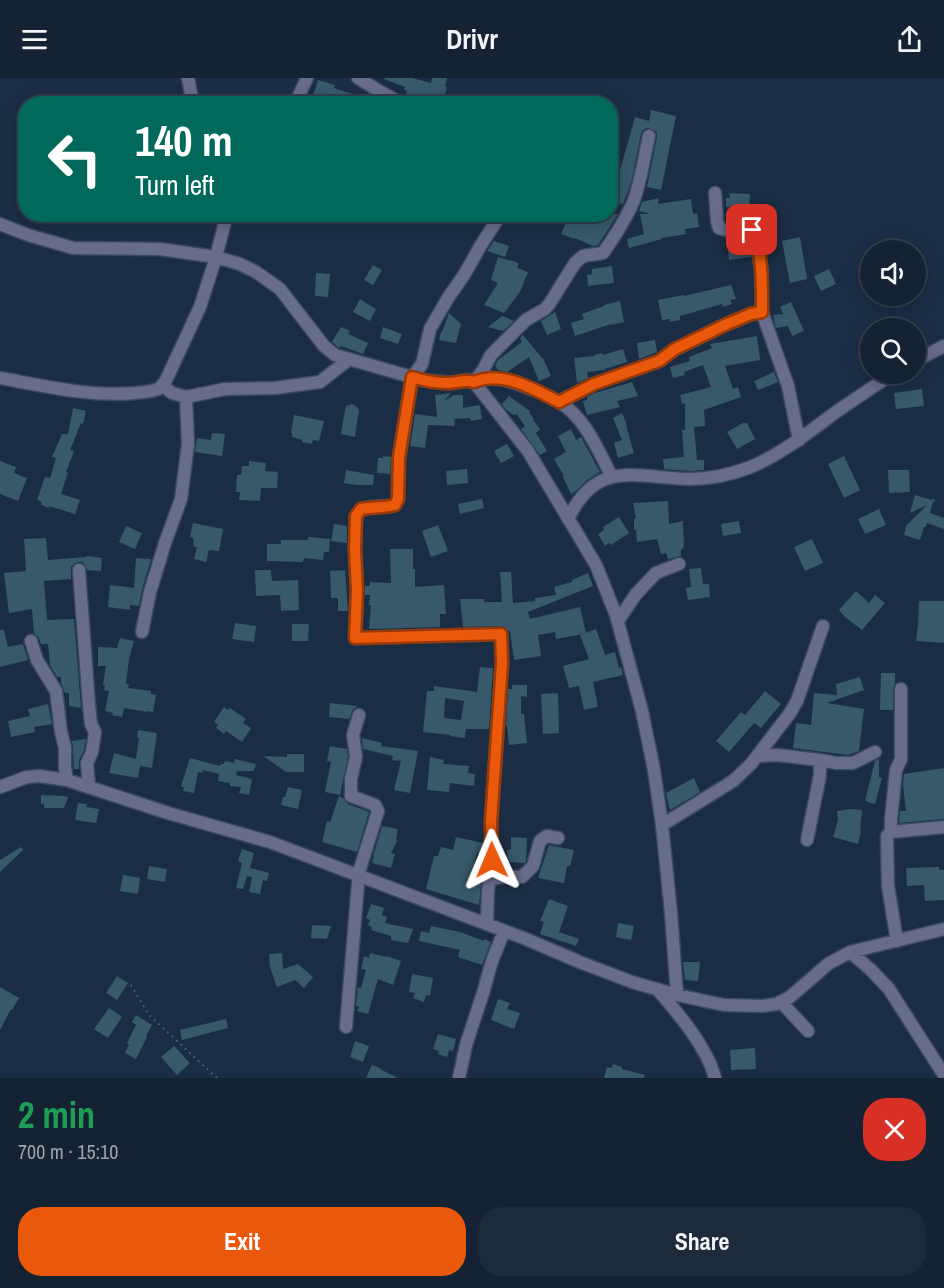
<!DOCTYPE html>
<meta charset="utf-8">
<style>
:root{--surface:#142233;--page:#1d2a3b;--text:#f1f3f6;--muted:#9da4ac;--line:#333f4e;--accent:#ea580c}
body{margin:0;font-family:"Archivo Narrow",sans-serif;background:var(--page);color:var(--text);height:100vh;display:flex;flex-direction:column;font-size:22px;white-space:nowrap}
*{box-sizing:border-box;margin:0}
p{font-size:20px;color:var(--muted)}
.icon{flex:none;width:33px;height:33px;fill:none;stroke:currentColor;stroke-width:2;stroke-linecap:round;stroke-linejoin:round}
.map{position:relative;height:1000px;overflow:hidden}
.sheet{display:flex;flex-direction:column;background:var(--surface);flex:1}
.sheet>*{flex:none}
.hud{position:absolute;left:18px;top:18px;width:600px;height:126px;border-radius:24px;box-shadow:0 3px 15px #0003,0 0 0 2px var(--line);background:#00695c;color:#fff;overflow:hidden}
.controls{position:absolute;left:860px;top:162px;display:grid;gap:12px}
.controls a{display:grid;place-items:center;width:66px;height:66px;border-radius:50%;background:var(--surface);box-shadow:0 3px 15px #0003,0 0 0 2px var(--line);font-size:30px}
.pin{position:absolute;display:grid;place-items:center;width:51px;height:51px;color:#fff;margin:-26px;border-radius:12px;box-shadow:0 3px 9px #0006}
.me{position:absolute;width:66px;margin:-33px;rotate:359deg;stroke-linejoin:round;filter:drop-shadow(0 0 4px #0008)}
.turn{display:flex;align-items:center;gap:21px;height:126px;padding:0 18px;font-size:27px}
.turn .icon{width:78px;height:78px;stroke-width:2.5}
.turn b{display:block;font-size:42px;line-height:51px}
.round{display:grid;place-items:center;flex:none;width:63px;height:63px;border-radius:24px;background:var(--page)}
.headline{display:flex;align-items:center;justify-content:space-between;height:102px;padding:0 18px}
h1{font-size:36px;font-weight:700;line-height:45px;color:#1e9e55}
.button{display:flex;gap:12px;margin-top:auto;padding:12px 18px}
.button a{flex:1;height:69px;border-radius:24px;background:var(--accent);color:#fff;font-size:24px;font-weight:700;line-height:69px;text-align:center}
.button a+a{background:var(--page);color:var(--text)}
header{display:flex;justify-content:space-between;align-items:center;height:78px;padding:0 18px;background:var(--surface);font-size:27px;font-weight:700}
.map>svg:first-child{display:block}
</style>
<header><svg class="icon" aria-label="menu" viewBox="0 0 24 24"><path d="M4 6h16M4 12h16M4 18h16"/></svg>Drivr<svg class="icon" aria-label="share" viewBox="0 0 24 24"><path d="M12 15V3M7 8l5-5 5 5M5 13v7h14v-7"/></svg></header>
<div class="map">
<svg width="944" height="1000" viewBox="0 0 944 1000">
<rect width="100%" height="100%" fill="#1b2d44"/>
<path fill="#37596a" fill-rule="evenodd" d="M384,0H412L431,5L432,0H447L445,9H447L445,16L470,23V26H432L433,23L406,17L407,13L404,12L405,9L384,1Z
M318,2L335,7L334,10L377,24V26H339L313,18Z
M651,32L676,38L661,112L647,109L657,59V55L654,52L647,50L643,52L641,56L631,105L623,126H621L611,123L620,97L619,96L635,39L649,43Z
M729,115L750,116L749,130L726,129V120H730Z
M659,120L658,126L691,121L693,136L697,135L699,149L685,151L686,156L662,160V161L629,170L627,161L644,156L640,136H650L639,133L642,124Z
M605,136H618L598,167L593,168L575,160V161L561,156L569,137L588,146L591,139L601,143Z
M800,159L807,201L790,205L782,163Z
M494,163L509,168L505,179L487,173Z
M748,169L751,179L729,182L728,172Z
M498,179L519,185L517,190L528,194L520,214L504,235L484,227L498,205L491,202Z
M373,187L382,192L373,207L364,202Z
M612,188L614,205L588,208L587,197L592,196V191Z
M829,191L836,206L821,213L814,198Z
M316,195L330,196L328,219L315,218Z
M731,207L736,221L730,222L732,226L723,229L722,226L680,238V242L670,244V241L662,242L658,222L684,217V218Z
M360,221L376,231L370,243L353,234Z
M620,223L624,244L611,247V246L575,258L571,245L584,241L582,236L604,228V227Z
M791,224L804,253L792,258L788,248L776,250L773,237L783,236L780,229Z
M555,234L561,251L547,257L541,243Z
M449,235L461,246L456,265L439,262L441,254H442Z
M502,238L514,243L503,253L488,249Z
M341,249L350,253L348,256L368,265L363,276L341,268L339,270L332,264Z
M383,249L402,256L398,266L380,260Z
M523,257L542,280H543L551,298L539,303L529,279L507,294L498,292L495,288L498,282L522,264L520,260Z
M757,258L760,282L725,288L733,311L738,309L741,319L704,332L705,348L694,349L697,382H704V392L690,393L664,391L663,381L684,379L682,352H685V325L682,326L680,317L711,309L703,287L684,294L685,297L673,300L670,289L690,283L689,279L712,270L710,266Z
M655,262L657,274L639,281L637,265Z
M623,271L627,284L605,291V292L587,294L588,300L577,305L574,280L594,278V277L602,275L603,277Z
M774,294L778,304L758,312L754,303Z
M632,304L638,318L617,323L620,329L587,337L583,323L587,322V319L595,315Z
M922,311L924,328L896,331L894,315Z
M451,315L444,323L454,317H463V330L480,327L482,341L471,343L470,340L453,341L455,342L454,348L428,347L425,370L410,368L415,336L437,339L435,317Z
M509,318L531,334H529L534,341L533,342L540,351L536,355L547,373L540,377L521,351L525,348L517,337L518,336L514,337L505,331L502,326Z
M352,326L357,329L359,332L355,359L341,356L345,332L346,328Z
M73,330L86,333L83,346L81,345L70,372L74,373L66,394H68L61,416L80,422L75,436L49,428V430L41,427L42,424L37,422L45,399L50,400L56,380L52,379L62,356H68Z
M622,335L627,347H626L634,375L618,380L614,365L622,362L613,340Z
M294,337L324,343L319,363L313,362L312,366L302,364V362L292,359V355H291Z
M743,345H747L755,361L737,371L727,354Z
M571,351L576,362L581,359L600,394L587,402L576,413L571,416L563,399L564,398L554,381L566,374L558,358Z
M212,355L225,356L222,378L195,374L197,360L211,362Z
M507,366L514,378L501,385L494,373Z
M383,378L391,379L390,396L377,395L378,380H383Z
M844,378L860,412L844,420L828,386Z
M0,383L16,389L14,395L27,400L18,423L0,416Z
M249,383L266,385L265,393L278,394L277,410H261L260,423L239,422L240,414H236L237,397H241L242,388H249Z
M467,391L468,405L447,407L446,393Z
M346,392L374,397L373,407H357L344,405Z
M888,392H909L910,414L889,415Z
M915,417L932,422L934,420V422L936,423L933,424L930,435L944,440V451L927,445L926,449H924L920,462L904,457L906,448L927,427L910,435Z
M482,421L484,430L460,436L458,426Z
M668,423L669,446L683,443L684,469L681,472V478L668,481L666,475L661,476L657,461L637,464L636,451L634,452V441L636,440L633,425Z
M879,431L886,447L865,456L858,441Z
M619,439L629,455L611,467L609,465L605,468L598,456L604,452L603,449Z
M739,443L741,455L723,458L721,446Z
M193,445L223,451L219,473L209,472L206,484L194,481L197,469H194L193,460L190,459Z
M334,446L347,448V465L331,463Z
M438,447L448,473L431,479L422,453Z
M126,448L142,455L135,471L119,464Z
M308,459L330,461L329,474H324L323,482L304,480L303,484L267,483V466H281V462H308Z
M46,460L48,482L86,479L87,478L102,480L101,493L87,492L85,487L82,484H78L74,486L71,489V501L44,503L47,542L74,541L81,630L69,628V615H65L61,605V599H57L50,587L48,566H41L39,560L34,555L32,531L9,535L4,495L26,493L24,461Z
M812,461L823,485L805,493L794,469Z
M390,471H413V491H415V509L444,507L446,536H440V549L369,551L371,527H369L370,517H365V508H370V504L391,505Z
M136,480L151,481L142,512L139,528L130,527V532L108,529L110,507L134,510Z
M701,490L703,506H709L710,519L688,522L686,510L691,509L689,491Z
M255,492H271L272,503L298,502L299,532L281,533L280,517L256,518Z
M345,492L348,533H338V520H331L330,493Z
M500,494H511L513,525L535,523V520L556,517L554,509L572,504V502L588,495L593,508L528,534L530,541L580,529L586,555L596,551L605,577L615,574L619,590L621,589L623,597L593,604L598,629L584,632L579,608L569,610L563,588L589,581L580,557L584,556L556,561L555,554L538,557L541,578L514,582L510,553H508L505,549L501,548L463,549L460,521H484V524H502Z
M856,513L869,525L875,517L885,525L862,552L845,539L839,532Z
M919,523H944V565L916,563L918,547Z
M235,545L256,548L254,564L232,561Z
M292,546H309L308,563H292Z
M0,552H4L8,569L23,566L28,582L0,589Z
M120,560L134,563L129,581L126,606H129L128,610L151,613V616L156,617L153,634L147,633V634L124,630L122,639L112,637L113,635L105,633L109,613L104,612L105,607H103L106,588H98V569L117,570Z
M480,589L493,590L489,651H466L465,660L450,658L451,657L423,654L427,613H434V608L477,614ZM445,620L464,623L461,642L444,640Z
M881,595H895V606L893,611V632H880Z
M860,599L864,612L827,625L864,631L859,673L848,677L793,670L796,645L811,647L814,615L837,617L836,606Z
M512,607H527V619L521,618V636H524L527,665L509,667L507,648H506L508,611H512Z
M765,613L781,626L761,650L754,645L729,674L716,663L741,634L745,637Z
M558,615L559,655L543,656L541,616Z
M330,625L357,628V629L353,631L349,641L329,639Z
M48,626L52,646L34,649L35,654L11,659L8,643L30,638L28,631Z
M224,629L228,632L230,630L246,641L243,645L251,650L242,664L226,653L224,656L216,650L218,647L214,644Z
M138,652L157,655L152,690L140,688L138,700L109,695L114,675L136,681L139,660H137Z
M362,660L382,665L381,668L418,673L410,715L394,712L401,683L392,682L393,678L363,671Z
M86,661L84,672L79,682V691H74L73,670L72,663Z
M330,668L347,671L348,679L340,717L325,714L331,684L327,683Z
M287,676H304V694H286L263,678L287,679Z
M430,679L444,682L443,686L469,688L468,695L475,696L474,708L450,705L449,714L427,712Z
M190,680L220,688L221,686H224L225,683L234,685L235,681L256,686L254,693H237L236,697L252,701L249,717L239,715L241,709L230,708V705L218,703L219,696L203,692L202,695L198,694L194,715L183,713L184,709L181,708Z
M879,681V699L882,700L875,726L865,723L875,683Z
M944,690V741L899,745L900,733H906L903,707L904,696Z
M694,700L700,714L670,732L666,715Z
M288,709L302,712L298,731L281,727L283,719H285Z
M41,717L64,718L68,719L64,730H44V726H41Z
M339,718L343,720L348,726L369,734L357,774L322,764L327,743L330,744Z
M78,725L87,726L86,729L99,731L96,745L75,742Z
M850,731L862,732L860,753H861L858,766L833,759L838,742L837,733Z
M382,748L398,751L396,762L397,763L391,775L395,776L391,790L372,785L374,778H373Z
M456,759L483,765V777L477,775L470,803L481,806L479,827L426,811L434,778H438L441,769L453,772Z
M511,759L527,760L526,784L524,785L507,784V772L511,771Z
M549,767L574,772L570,788H567L564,805L538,800Z
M21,769L23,772L0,794V782Z
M242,771L254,775L250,790L269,795L267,803L263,802L260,816L249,814L252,799L247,798L243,811L236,810L242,785L238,783Z
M149,788L167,791L165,804L147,801Z
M939,789V792H944V822L925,823L924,807L907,808L906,790Z
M123,797L140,800L138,816L120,813Z
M549,821L568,828L559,854L579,861L576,868L540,856L544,844L540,843Z
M371,826L384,830L382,837L387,839L385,845L413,851L408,865L391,862V858L371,852L372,849L368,847L370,842L366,840Z
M618,845L634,848L631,862L616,859Z
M312,847L331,848L327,861L311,860Z
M431,848L460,854L484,863V861L491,864L482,887L458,879L460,872L419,863L421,853L429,855Z
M282,875L283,891L298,886L313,899L304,910L295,902L277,909L270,889L269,876Z
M370,875L386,879V878L401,883L393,907L378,901L368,936L357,933L359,929L356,928L358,909L361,910L366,892L361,891L364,878L369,880Z
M683,884H700L698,903L685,902Z
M412,896L433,900L430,918L426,917L424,924L413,920L415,915L409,914Z
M117,898L128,905L117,922L106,915Z
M0,909L19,920L12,932L11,931L0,952Z
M498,921L510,925L507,931L520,935L514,951L491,942Z
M109,930L122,939L108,960L94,951Z
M136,937L152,947L146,958L147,959L136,981L125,975L129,967L127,965L136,947L132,944Z
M226,941L228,950L182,962L180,952Z
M438,956L456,961L453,973L449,972L447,979L438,976L439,973L433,971Z
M355,963L369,968L363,984L350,979Z
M174,968L190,985L177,997L161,979Z
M755,970L756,991L731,992L730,972Z
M613,986L622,989V991L645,997L644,1000H604L607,989L612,990Z
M372,987L380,990V991L398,1000H366Z"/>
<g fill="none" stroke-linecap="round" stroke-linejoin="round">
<defs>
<path id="minor" d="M188,0L193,26
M358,0L379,13L403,26
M295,26L307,0
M715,115L717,143L719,150C730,155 743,148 754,154L761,190L762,234L788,308L799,362
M0,146L28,157L73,170L160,171L216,179L240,186L256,194L280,211L324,268L335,277L422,302L452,305L466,302L474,304C491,297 506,301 523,308C535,312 547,317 558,323C585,339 598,372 612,399
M915,283L944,268
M0,300C44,308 90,319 135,315C143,314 152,314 158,311C163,308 165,304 167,300L200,229L216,179L227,136
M474,304L528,373L596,487L616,537L642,633L654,692L662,747L671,835L677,917
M474,304L483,292L491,277L526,242L545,231L550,225L575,185L583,178L603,175C615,158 626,141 634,122C641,102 644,80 649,58
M162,307L172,315L186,319L225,311L275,310L320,304L348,282
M559,324L594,306L659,283L675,271L727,246L751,236L762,234
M568,441C597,380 636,400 690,401C709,401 729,397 748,390C779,378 809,354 836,334C855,321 874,308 893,296
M79,492L89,627L91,646L95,654L92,674L87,685L89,709
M618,543L636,516L656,495L679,486
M142,554L150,514L165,465L181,421L188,366L186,319
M31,563L37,582L56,613L61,654L65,670V690L67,702
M757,678L777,677L820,682L836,685H853L875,674
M0,709L27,699L39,698L67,702L168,735L270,764L526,861L582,885L632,904L677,917L724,927L762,928L776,926L790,919L828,886L850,874L944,851
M662,747L733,703L751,686L790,635L797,623L823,548
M891,754V741L896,692L901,681V611
M807,762L820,697V682
M490,801L504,799H522L533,788L540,763L547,758L558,760
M487,846L488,812L491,794V744L502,585L501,556L355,560L357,512L355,472L356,438C364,424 382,431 395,427L398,421V387L412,299L422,286L430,251L448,220L464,197L481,167L501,136
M897,863L888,808L887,758L891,754L944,749
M850,874L870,891L889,911L944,997
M657,911C678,935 707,969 715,1000
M781,924L808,953
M346,949L359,794L378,733L375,727L351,718V701L356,679L353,657L359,637
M459,1000L466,967L483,915L492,883L504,853"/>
</defs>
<use href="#minor" stroke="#394a60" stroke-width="15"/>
<path stroke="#536378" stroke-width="2" stroke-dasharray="1.5 4.5" stroke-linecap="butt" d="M131,907L149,937L217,1000"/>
<use href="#minor" stroke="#676c8a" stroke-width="12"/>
</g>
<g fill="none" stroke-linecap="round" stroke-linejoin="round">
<defs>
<path id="route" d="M492,782L491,744L502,585L501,556L355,560L357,512L355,472L356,438L361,431C372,429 384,430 395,427L398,421L399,379L412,299C424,303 436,305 448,305C457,305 465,301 474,304C502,292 534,311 559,324L594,306L659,283L675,271L727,246L751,236L762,234C762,213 763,169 752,152"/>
</defs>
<use href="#route" stroke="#983908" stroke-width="15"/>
<use href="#route" stroke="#ea580c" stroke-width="10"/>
</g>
</svg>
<div class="controls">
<a><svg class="icon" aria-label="sound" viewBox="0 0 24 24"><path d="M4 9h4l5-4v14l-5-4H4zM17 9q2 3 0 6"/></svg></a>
<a><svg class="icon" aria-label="search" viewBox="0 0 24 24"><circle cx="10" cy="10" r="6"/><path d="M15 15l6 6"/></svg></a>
</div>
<div class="pin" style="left:752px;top:152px;background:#d93025"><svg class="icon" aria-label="arrive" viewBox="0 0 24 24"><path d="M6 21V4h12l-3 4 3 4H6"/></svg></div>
<svg class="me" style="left:492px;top:782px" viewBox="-20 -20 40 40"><path d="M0-17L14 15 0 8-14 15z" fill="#ea580c" stroke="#fff" stroke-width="4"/></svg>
<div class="hud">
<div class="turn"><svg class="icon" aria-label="left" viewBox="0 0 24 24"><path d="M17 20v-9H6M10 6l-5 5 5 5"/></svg><div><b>140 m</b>Turn left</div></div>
</div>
</div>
<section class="sheet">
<div class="headline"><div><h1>2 min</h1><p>700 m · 15:10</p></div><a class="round" style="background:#d93025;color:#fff"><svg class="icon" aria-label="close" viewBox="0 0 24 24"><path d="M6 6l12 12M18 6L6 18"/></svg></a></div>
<div class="button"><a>Exit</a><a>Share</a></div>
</section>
